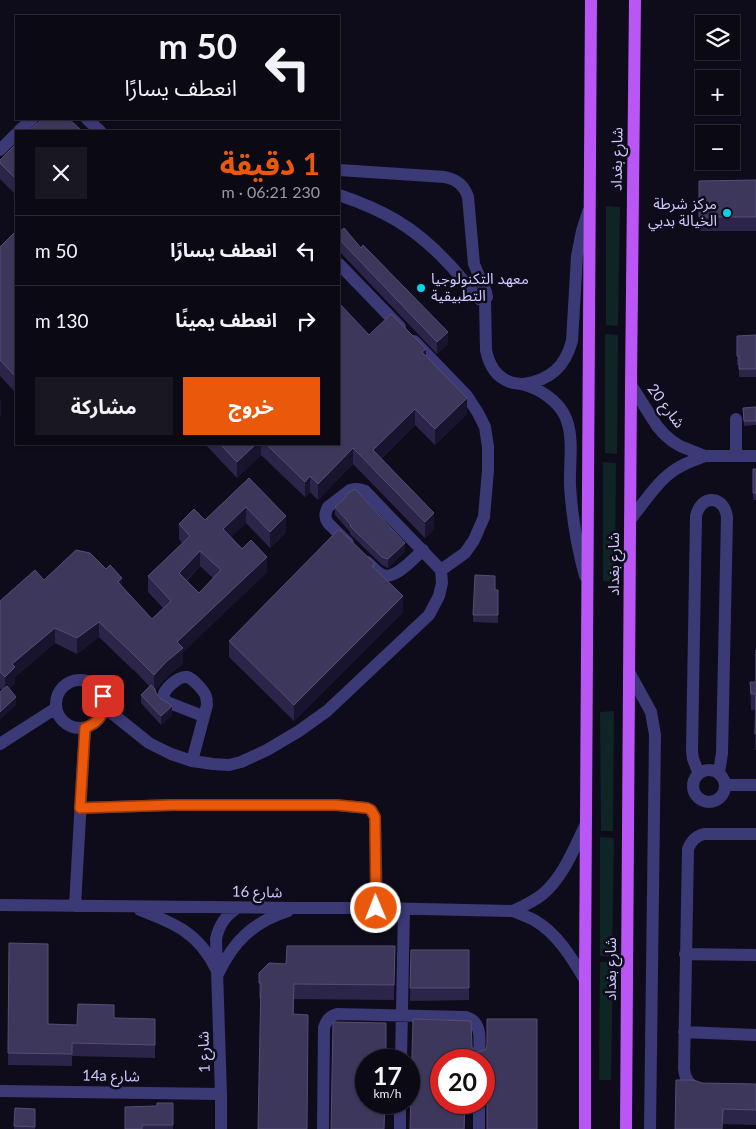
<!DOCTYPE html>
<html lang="ar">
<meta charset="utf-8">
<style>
:root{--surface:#0a0914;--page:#181722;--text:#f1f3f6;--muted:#999aa0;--line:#2a2a34;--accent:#ea580c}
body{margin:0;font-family:Lato,"Noto Sans Arabic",sans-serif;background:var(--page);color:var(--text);direction:rtl;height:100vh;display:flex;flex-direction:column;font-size:19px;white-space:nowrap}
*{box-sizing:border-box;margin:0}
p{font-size:16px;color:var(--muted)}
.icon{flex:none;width:28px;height:28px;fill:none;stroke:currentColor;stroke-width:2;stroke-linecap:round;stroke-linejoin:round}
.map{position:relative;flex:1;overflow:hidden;direction:ltr}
.details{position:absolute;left:15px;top:130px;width:325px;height:315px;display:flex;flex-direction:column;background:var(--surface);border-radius:0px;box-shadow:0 1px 4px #0004,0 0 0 1px var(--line);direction:rtl}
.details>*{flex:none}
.guide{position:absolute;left:15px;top:15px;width:325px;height:105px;border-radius:0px;box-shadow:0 1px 4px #0004,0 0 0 1px var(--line);direction:rtl;background:#0a0914;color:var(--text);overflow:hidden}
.buttons{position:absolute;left:695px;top:15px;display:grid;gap:10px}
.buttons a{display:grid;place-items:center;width:45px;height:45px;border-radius:0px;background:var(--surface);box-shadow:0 1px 4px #0004,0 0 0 1px var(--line);font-size:25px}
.speed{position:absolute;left:355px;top:1049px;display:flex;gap:10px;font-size:25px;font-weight:700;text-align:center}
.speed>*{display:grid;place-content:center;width:65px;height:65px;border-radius:50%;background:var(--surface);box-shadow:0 1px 4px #0004,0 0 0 1px var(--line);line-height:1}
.speed small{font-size:12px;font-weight:400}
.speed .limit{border:8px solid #d22;background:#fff;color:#111}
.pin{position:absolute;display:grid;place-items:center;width:42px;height:42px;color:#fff;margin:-21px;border-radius:10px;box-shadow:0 2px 8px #0006}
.me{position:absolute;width:55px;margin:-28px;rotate:359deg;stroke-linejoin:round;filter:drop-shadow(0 0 4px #0008)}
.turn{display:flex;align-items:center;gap:18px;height:105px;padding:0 20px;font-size:22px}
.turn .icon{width:65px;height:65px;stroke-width:2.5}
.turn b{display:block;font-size:35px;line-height:42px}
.round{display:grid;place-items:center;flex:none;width:52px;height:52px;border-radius:0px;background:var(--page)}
.overview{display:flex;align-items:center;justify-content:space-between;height:85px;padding:0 20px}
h1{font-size:30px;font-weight:700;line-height:38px;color:var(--accent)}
.cta{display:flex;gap:10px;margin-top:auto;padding:10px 20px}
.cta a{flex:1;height:58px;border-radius:0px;background:var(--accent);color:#fff;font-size:20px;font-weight:700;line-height:58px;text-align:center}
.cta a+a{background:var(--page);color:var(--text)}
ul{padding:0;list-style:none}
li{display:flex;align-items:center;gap:15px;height:70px;padding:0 20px;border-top:1px solid var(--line)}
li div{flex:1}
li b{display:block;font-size:19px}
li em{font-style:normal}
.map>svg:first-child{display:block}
</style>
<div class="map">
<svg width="756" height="1129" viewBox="0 0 756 1129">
<rect width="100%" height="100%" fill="#0e0c1b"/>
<path fill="#0f2424" d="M606,206L620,207L618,326L606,325Z
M605,334L618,335L617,454L605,453Z
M603,462L616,463L615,582L603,581Z
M614,711L613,831H601L600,712Z
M600,837L614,838L612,957L600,956Z
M600,962H613L611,1080H599Z"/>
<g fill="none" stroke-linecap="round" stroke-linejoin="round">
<path stroke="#3c3977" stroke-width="12" d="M87,119L100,131
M19,131L32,119
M0,150L16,134
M339,170L445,177C457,180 464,185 468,197L474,264L486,292L487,297L482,300L479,299C468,287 458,273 446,261C413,226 383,210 339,195
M339,264L400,327
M485,300L486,350C489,365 496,377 510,382C515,384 520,383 525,385C540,389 557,401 564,414C575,435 569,463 570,486C572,516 577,547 585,576
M414,341L467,396L478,413L485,427L488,447V470L484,517L474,540L465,553L441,570
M524,384C550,380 565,367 572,341L577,256L582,231L588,212
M631,385L657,426L664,434L672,441L680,446L705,456H756
M736,456V419
M630,520C644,503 657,481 676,469C685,463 695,460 705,456
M367,562C372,566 377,573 383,575C395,580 414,558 423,550
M629,672L651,712L655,735L650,1129
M56 704a24 24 0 1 1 48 0a24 24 0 1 1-48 0Z
M104,707L149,743L171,754L192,761L213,764L229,765L241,762L267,750L299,731L327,711L429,615L439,596L442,583L441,570L365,491C359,489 355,488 350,490L328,507C325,513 324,517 328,523L348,543
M0,744L56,708
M192,761L207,705C207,701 207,700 206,697C205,691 192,678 187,677C178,676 164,689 163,697L167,702L203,716
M693 786a16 16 0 1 1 32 0a16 16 0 1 1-32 0Z
M699,774L693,759L692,751L696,516C701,494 724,495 727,517L722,753L719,773
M725,785H756
M80,808L173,805H336L367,808L371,810L375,817L377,908
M0,905L297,908H377L513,911C524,906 534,901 543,894C564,876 574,848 586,824
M75,906L85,728
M140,910C174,923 199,933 216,969
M513,911C520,914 528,917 534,920C557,933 572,958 585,980
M685,954L756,955
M218,974C233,942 253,922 288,911
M684,1032L756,1035
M401,1060L404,909
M699,1089C689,1086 685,1079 684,1069L688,849C691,841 696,836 704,834H756
M0,1091L221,1094
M221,1129V1094L216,939C219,925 225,916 237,908
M323,1129L324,1028C326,1020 330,1016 337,1014L466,1017C484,1022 479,1044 479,1060
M400,1129V1102
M479,1129V1102"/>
<path stroke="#b956f5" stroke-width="12" d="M585,1129V980L591,0
M626,1129L631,385L635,0"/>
</g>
<path fill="#2c2549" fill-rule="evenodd" d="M16,144V195L0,179V160Z
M756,180V231H699V181Z
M16,231V393L0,376V247Z
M339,232L361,248L448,344L437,354L339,251Z
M369,335L426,356L467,414L435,445L415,425L381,459L434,529L425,538L353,464L318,500L310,492L305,497L261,455L237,478L205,444H339Z
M756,335V377H739V365H737V336Z
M756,407V425L744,426L743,412Z
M753,469H756V500H753Z
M249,478L286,532L270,548L246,523L231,537L267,572L183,652V663L166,678L155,690L156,693L172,715L161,725L141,703V695L149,686L133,669V670L99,637L77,654L55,643L15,677V683L9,689L16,705L0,688V601L44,580L122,586L152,619L163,608L148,592V576L182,543L179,539V524L205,520ZM200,566L213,578L199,593L187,581Z
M345,496L405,551L388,568L382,565L350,534V532L335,515V507L345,498Z
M375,568L403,612L294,721L229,657V641Z
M475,575L495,590H498V623L473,622Z
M756,650V750H755L756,710H751L750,682H756Z
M9,943L48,1024L77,1025L114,1018L155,1019V1058L72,1056V1066L8,1065Z
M395,946L394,1000L294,999V1014L307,1129L260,998H259V973L286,964Z
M411,950H469V1000L410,1001Z
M487,1045V1101V1096L484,1095V1060L441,1102H465V1129H410L472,1047L474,1051L479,1052L486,1049Z
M702,1083L756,1084V1125L723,1124Z
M173,1103V1129H125L157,1106Z
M15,1108L35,1109V1129H14Z"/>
<path fill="#19142e" d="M448,332V344L437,354V342Z
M426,349V365L422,352Z
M467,398V414L435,445V429Z
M1,400V416L0,417V401Z
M415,409V425L373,466V450Z
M256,444H261V455L237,478V462Z
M353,448V464L318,500V484Z
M310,476V492L305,497V482Z
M246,507V523L223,545V529Z
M434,513V529L425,538V522Z
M286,516V532L270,548V532Z
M405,543V551L388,568V559Z
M200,551V566L179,588V573Z
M267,557V572L183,652V663L166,678L154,691V675L166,662L177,642Z
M122,578V594L118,582Z
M403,596V612L294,721V705Z
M99,622V637L77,654V638Z
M55,628V643L15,677V683L5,693V677L12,664Z
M16,697V705L0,720V712Z
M172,706V715L161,725V716Z"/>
<path fill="#3e375c" stroke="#544e75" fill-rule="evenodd" d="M42,119H69L82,131H29Z
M16,144V179L0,163V160Z
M756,180V217H699V181Z
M344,228L361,248L363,245L448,332L437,342L339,239V232Z
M16,231V377L0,360V247Z
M339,303L369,335L391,314L426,349L422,352L467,398L435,429L415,409L373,450L434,513L425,522L353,448L318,484L310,476L305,482L266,444H339Z
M756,335V369H739V356H737V336Z
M756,407V421H744L743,408Z
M220,444H256L237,462Z
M753,469H756V493H753Z
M249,478L286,516L270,532L246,507L223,529L242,549L251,540L267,557L177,642L183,648L166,662L154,675L133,654L99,622L77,638L55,628L12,664L15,667L5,677L0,672V601L35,570L44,580L76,550L90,553L106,569L110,565L122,578L118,582L152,619L171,601L148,576L190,536L179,524L194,509L205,520ZM200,551L221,570L199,593L179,573Z
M355,489L405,543L388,559L382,557L350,526L351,525L335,507L346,497L345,496L348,493Z
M339,529L375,564L372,566L403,596L294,705L229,641Z
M475,575L495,576V590H498V615H473Z
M756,650V734H755L756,694H751L750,682H756Z
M151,685L155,689L156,693L161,699L168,703L172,706L161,716L141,695Z
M7,686L16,697L0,712V692Z
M9,943L48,944V1024L77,1025L78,1004L114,1005V1018L155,1019V1045L72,1043V1054L8,1053Z
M287,946H395L394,985L294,984L293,1014L308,1015L307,1129H258L261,983H259V973L269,963L286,964Z
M411,950H469V988H410Z
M413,1019L471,1021L472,1047L474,1051L479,1052L486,1049L487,1045V1019H537V1129H487V1080L484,1079V1060H441V1102H465L464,1129H410Z
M333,1022L386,1023V1060H366V1102H385L384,1129H331Z
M676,1080H694L702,1083L756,1084V1110L723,1109L722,1129H675Z
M157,1103H173V1125H142V1129H125V1107L157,1106Z
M15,1108L35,1109V1127L14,1126Z"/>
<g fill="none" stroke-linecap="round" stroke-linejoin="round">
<defs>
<path id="route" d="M103,696C105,714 101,721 85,728L80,808L173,805H336L367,808L371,810L375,817L376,908"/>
</defs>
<use href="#route" stroke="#983908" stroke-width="12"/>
<use href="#route" stroke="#ea580c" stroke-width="9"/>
</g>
<g fill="#0dcfe4" stroke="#0e0c1b" stroke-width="2">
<circle cx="727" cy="213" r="5"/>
<circle cx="421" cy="288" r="5"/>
</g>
<g text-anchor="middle" stroke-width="5" stroke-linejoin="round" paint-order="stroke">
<g font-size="15" fill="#cec9fc" stroke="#0e0c1b">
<text transform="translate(617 159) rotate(-89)" y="5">شارع بغداد</text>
<text transform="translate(666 406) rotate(53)" y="5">شارع 20</text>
<text transform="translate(614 564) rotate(-90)" y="5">شارع بغداد</text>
<text transform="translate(257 892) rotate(1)" y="5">شارع 16</text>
<text transform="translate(611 969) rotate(-90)" y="5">شارع بغداد</text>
<text transform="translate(204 1052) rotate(-92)" y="5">شارع 1</text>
<text transform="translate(111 1076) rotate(1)" y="5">14a شارع</text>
</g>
<g font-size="15" fill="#cec9fc" stroke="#0e0c1b" text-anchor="end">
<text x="717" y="209">مركز شرطة<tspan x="717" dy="17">الخيالة بدبي</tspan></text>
<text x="431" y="284" text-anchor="start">معهد التكنولوجيا<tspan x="431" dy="17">التطبيقية</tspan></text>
</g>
</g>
</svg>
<div class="buttons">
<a><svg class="icon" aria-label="layers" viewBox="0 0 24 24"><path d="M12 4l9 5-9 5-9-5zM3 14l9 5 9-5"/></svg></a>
<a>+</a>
<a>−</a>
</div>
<div class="speed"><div>17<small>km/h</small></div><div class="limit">20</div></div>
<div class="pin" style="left:103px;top:696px;background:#d93025"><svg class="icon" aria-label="arrive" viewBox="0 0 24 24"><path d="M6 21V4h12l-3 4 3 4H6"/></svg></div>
<svg class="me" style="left:376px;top:908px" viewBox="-20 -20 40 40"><circle r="17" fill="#ea580c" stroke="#fff" stroke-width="3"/><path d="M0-11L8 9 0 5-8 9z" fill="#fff"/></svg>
<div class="guide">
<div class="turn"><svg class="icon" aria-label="left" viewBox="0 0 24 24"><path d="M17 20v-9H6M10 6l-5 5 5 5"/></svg><div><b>50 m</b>انعطف يسارًا</div></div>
</div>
<section class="details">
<div class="overview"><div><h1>1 دقيقة</h1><p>230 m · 06:21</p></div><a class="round"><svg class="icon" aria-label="close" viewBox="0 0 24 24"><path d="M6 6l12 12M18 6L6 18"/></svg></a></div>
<ul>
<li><svg class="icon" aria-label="left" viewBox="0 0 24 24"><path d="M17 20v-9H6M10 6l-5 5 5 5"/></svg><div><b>انعطف يسارًا</b></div><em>50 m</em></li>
<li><svg class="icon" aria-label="right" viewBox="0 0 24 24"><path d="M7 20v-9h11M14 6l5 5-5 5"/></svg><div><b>انعطف يمينًا</b></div><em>130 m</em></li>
</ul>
<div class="cta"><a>خروج</a><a>مشاركة</a></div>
</section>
</div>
